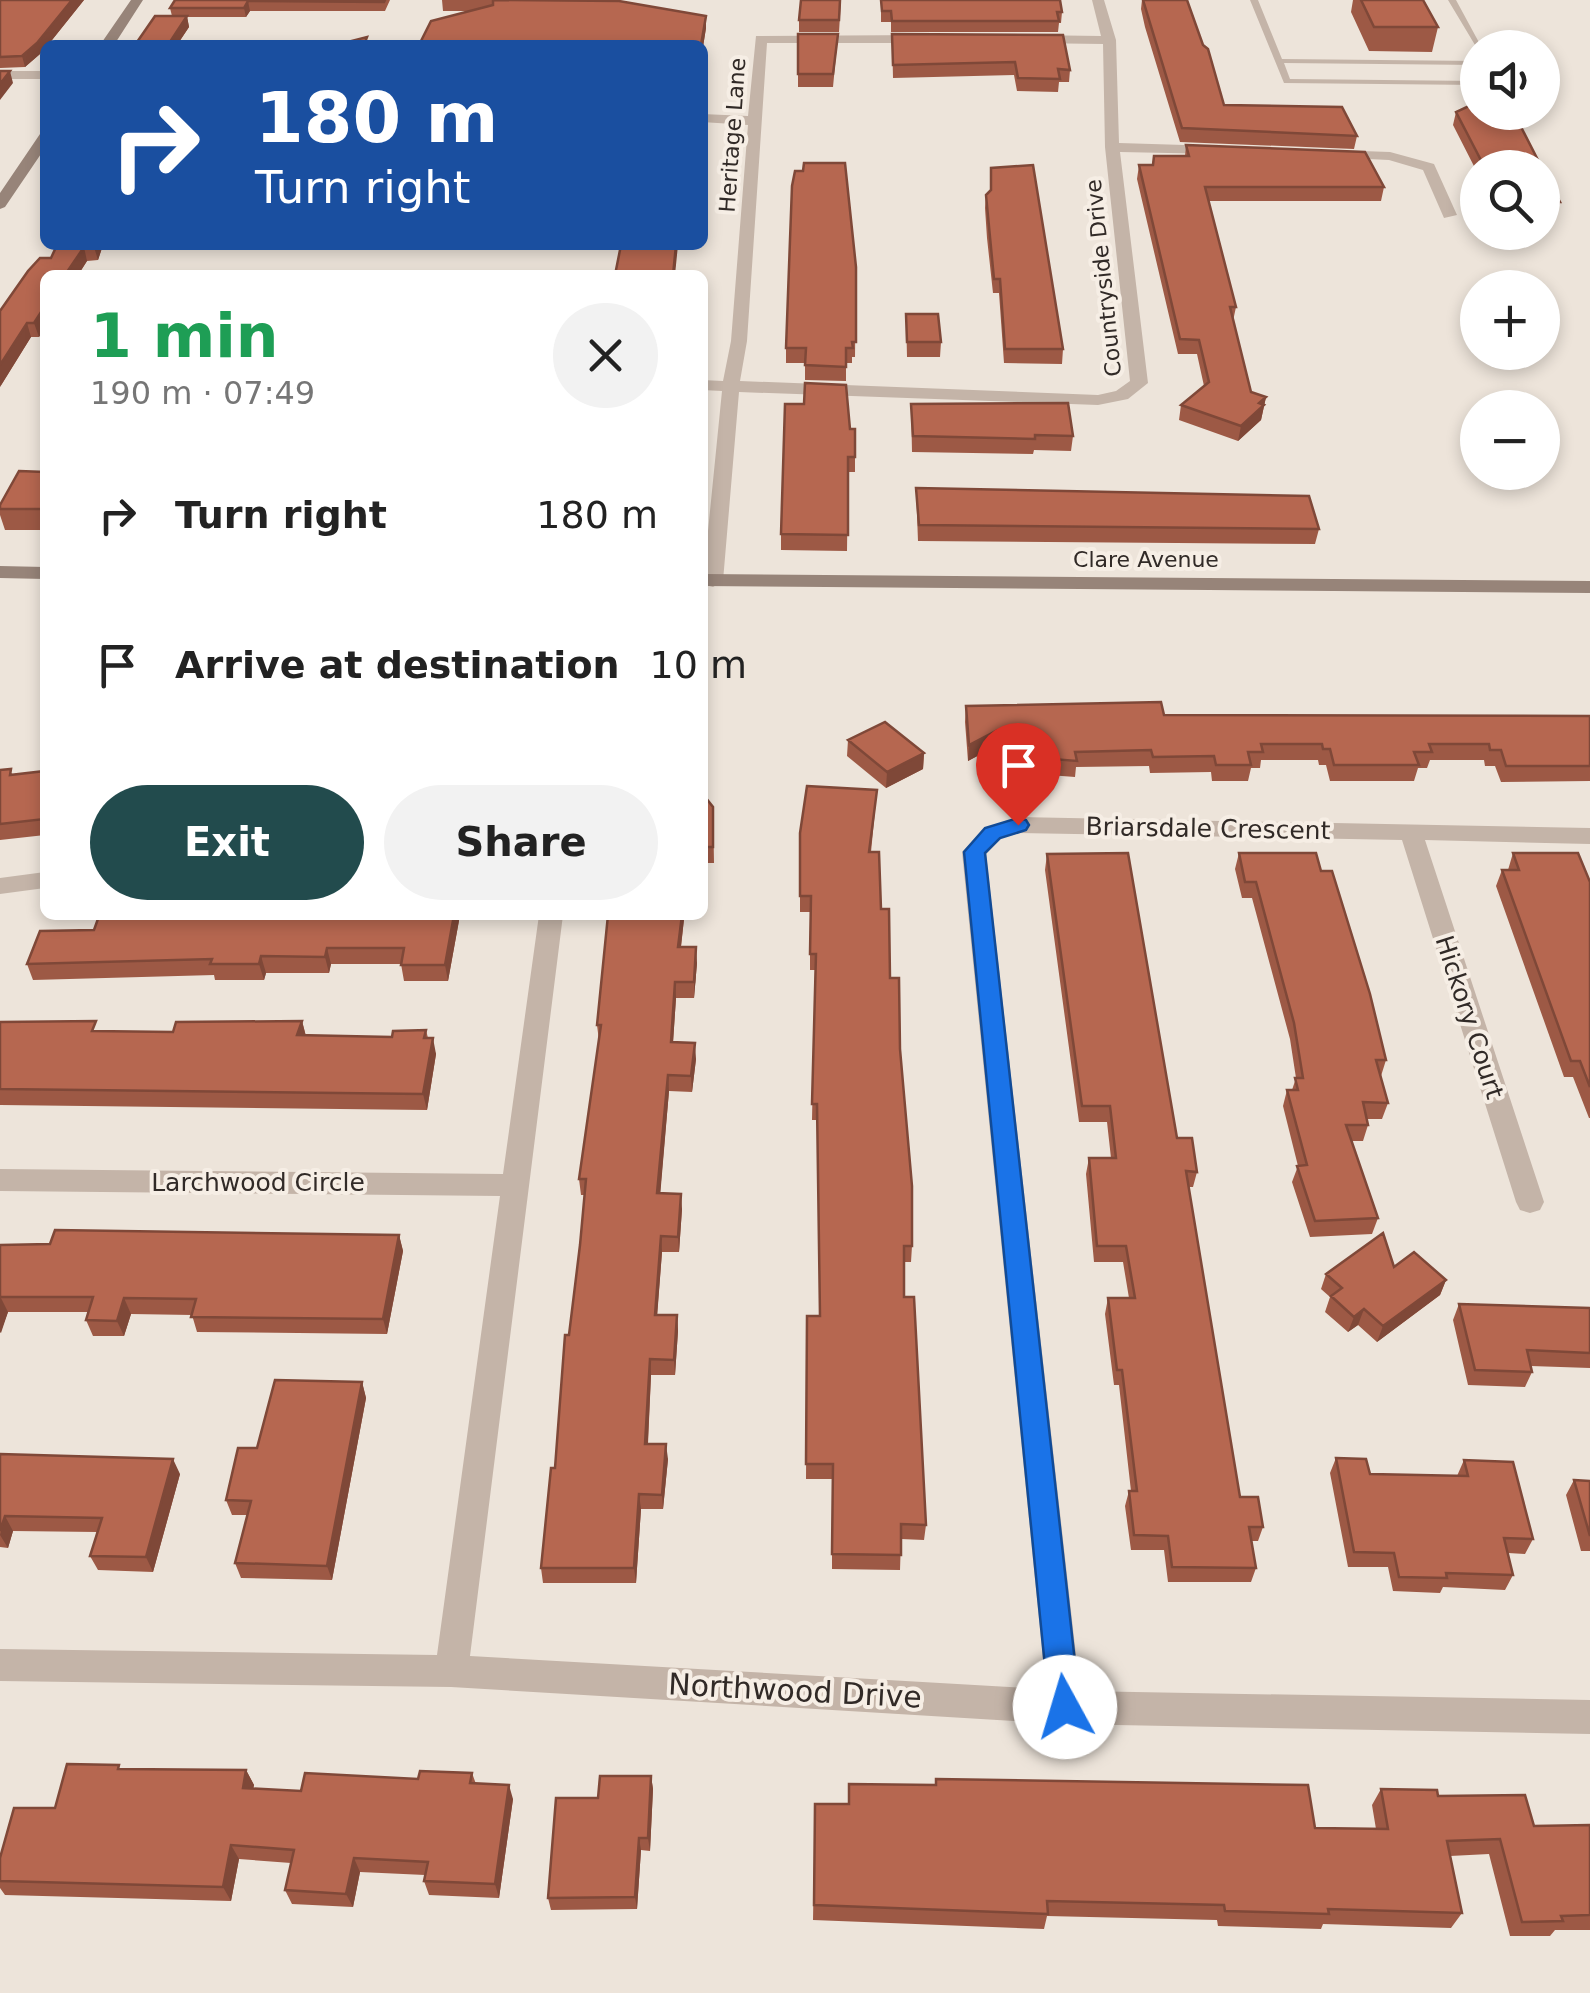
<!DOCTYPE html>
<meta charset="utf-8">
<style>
:root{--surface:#fff;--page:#f2f2f2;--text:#222;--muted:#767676;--accent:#224b4d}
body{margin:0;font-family:"DejaVu Sans",sans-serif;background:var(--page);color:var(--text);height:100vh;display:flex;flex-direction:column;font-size:38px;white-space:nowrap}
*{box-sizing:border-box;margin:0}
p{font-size:32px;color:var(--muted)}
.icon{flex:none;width:55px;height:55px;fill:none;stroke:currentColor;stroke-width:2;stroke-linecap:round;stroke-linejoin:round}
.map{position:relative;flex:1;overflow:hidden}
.sheet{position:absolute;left:40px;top:270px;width:668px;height:650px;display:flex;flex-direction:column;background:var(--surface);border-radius:15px;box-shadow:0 5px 15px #0003}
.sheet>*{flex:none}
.hud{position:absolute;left:40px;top:40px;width:668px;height:210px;border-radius:15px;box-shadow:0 5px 15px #0003;background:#1a4fa0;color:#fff;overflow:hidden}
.fabs{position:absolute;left:1460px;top:30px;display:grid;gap:20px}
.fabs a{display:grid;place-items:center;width:100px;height:100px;border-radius:50%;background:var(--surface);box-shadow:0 5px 15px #0003;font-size:50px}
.pin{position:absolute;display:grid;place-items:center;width:85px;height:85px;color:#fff;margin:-102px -42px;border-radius:50% 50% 50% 0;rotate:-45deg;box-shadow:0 0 10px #0007}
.pin .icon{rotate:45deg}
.me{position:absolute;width:110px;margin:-55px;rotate:354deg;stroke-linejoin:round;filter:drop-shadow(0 0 8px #0008)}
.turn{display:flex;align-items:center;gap:35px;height:210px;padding:0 50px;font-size:45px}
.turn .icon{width:130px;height:130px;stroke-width:2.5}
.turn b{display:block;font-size:70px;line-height:85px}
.round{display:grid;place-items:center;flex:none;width:105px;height:105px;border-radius:52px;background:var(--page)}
.headline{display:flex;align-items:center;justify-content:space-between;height:170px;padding:0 50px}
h1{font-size:60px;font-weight:700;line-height:75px;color:#1e9e55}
.primary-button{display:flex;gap:20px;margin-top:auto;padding:20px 50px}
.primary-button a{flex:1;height:115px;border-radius:60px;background:var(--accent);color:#fff;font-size:40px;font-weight:700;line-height:115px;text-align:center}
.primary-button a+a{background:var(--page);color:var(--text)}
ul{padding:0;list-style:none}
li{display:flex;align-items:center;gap:30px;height:150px;padding:0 50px}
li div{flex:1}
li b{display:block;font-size:38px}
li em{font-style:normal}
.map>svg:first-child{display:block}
</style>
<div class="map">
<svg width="1590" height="1993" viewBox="0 0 1590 1993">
<rect width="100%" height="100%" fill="#ede4da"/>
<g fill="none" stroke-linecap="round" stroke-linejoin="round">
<path fill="#c4b4a8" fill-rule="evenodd" d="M1250,0H1258L1282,59L1478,61V65L1284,63L1290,79L1478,81V85L1284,83Z
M1448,0H1456L1482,48H1478V50Z"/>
<path fill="#c4b4a8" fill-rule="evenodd" d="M1092,0H1104L1116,40L1119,143L1217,146L1224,150L1217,154L1120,152L1148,383L1128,399L1098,405L739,392L723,581L713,587L706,585L703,581L722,391L702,390V380L723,381L731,341L748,125L702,122V114L748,116L756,36L924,35L930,39L924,43H767L747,341L740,381L1098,395L1116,391L1130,381L1105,147L1103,44L1029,43L1023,39L1029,35L1101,36Z
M0,71H45V79H0Z
M1332,150L1390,152L1434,164L1457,215L1444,218L1423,170L1389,160L1327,157L1325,154Z
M1018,817L1590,828V844L1425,840L1544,1202L1540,1210L1530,1213L1520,1210L1516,1202L1402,840L1019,833L1001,838L986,854L1080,1691L1590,1700V1734L1065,1724L451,1687L0,1681V1649L437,1655L500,1196L0,1191V1169L503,1174L539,915H563L470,1656L1046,1689L962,852L985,828Z
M45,872V888L0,894V878Z"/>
<path fill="#978479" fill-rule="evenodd" d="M131,0H143L114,45H100Z
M45,133V148L5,207L0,209V193L40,134Z
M0,566L45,567V579L0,578Z
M702,574L1590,581V593L702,586Z"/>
</g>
<path fill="#9d5945" d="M0,0H84L48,45H45V48L40,54L25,67L0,68Z
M175,0H390L385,11H250L246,17H187L189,27L177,45H135L172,16L170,8Z
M442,0H584L706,28L702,53V45L472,11H443Z
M841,0L839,32H799V20Z
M881,0L1062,12L1061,23H1059L1058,32H891V22H881Z
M1142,0H1187L1224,105L1357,136L1354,149L1180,142L1145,27L1141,9Z
M1353,0H1423L1438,27L1432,52L1369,51L1351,12Z
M798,34H838L833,87H798Z
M892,34L1070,70L1069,82H1059L1058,92L1017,91L1014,75L893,78Z
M1456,112L1542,168H1478V174L1453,125Z
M1186,145L1384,187L1381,201H1209L1236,307L1233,321L1251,392L1266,397L1261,420L1238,441L1179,420L1181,405L1204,386L1197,354H1178L1137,179L1139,165H1152L1154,156H1185Z
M991,168L1063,349L1062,364L1004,363L999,293H993L987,238L985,208L986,195L990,191Z
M1542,169L1560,202L1556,216H1542Z
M57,245H103L98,260L87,261L39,337H31L0,387Z
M856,267L855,357H852V363H846V381L805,380V363H786V348Z
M906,314L941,342L940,357H907Z
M911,404L1073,436L1071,451L1034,450L1033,454L912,452Z
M850,429H855V472H848L847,551L781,550V534Z
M45,472V530H5L0,515V505Z
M916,488L1319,529L1315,544L918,541Z
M966,706L1164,715L1590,716V781L1501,782L1495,766H1485L1484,760H1430L1427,768H1418L1414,781H1330L1326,765H1319L1318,760H1261L1260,768H1251L1248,781H1212L1211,772L1150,773L1149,766L1076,767L1075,777L996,771L994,747L968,761L965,722Z
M848,740L924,753L923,769L886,788L847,756Z
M0,770L13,774L45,771V835L0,840Z
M877,790L871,852L881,909L900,1049L912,1246L911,1262H904V1297L926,1525L924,1540L901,1539L900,1570L832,1569V1479H806L807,1316H820L817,1120H812L815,970H810V912H800V833Z
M702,793L713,807L714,863H702Z
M1239,853L1321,871L1386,1060L1381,1076L1388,1103L1382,1119H1366L1368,1125L1363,1141H1352L1378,1218L1372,1234L1310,1237L1292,1182L1298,1166L1283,1106L1287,1090H1292L1296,1078L1290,1039L1252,898H1242L1235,869Z
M1513,853L1590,882V1118H1589L1573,1077H1564L1496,886L1502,870H1508Z
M1047,854L1177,1138L1197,1172L1193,1187H1189L1240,1497L1263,1527L1258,1541H1252L1256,1568L1251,1582H1168L1164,1550H1131L1125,1506L1129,1491H1131L1119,1385H1114L1105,1314L1108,1298H1129L1123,1262H1094L1086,1174L1089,1158H1111L1107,1122H1079L1045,870Z
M460,915L448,981H404L401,964H331L329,973H266L264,980H215L214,975L33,980L27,964L94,930L162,917Z
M682,915H683L684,919L681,947L697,963L694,998H676L673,1042L696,1059L692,1092L669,1091L660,1193L682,1209L679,1252H662L657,1315H677L678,1331L675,1375H651L648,1444L668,1459L663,1509H641L636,1583H543L541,1568L555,1468L585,1195H581L579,1179L599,1041L597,1025Z
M302,1021L306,1036L392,1037L426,1030L428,1038L436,1054L427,1110L0,1105V1022L100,1031L173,1032Z
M399,1235L403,1251L387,1334L197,1332L192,1315L131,1314L124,1336H93L86,1320L88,1312H8L0,1333V1245Z
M1394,1267L1446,1280L1440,1295L1377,1342L1358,1325L1348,1332L1325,1312L1330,1297L1321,1289L1326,1274Z
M1459,1304L1590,1308V1368L1531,1366L1532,1372L1525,1387L1468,1385L1453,1320Z
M362,1382L366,1398L332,1580L241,1578L235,1563L247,1515H232L226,1500L257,1448Z
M0,1454L180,1474L153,1572L98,1570L90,1556L97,1532L13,1531L8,1548L0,1547Z
M1336,1458L1370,1474L1457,1476L1464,1460L1533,1539L1525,1554L1508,1553L1513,1575L1505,1590L1443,1587L1440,1593L1393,1591L1388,1567H1348L1330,1473Z
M1574,1480L1590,1481V1551H1581L1566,1495Z
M122,1769L246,1770L254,1785L253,1789L301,1791L472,1773L476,1784L513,1799L499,1898L429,1895L424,1881L425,1875L360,1872L353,1907L292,1904L285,1890L291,1863L239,1859L231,1901L5,1895L0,1888V1858L55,1808Z
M651,1776L653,1789L650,1851L641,1850L637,1909L551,1910L548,1898L598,1798Z
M936,1779L1315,1828L1376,1829L1372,1805L1381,1789L1438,1796L1534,1826L1590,1825V1930H1555L1550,1936H1510L1489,1854L1450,1856L1462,1913L1451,1928L1323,1924L1321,1929L1218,1926L1217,1920L1047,1916L1044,1929L813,1920L815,1804H848L935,1785Z"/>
<path fill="#7f4838" d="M72,0H84L48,45H45V48L40,54L25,67L22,56Z
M248,1L250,11L246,17L244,8Z
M187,16L189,27L177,45H168Z
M706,16V28L702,53L701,45Z
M10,71L13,83L0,100V84Z
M94,245H103L98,260L94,247Z
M676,245H678L675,275H673Z
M84,247L87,261L78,275H65Z
M45,306V327L39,337L34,323Z
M27,323L31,337L0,387V365Z
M1266,397L1261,420L1238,441L1241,426Z
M996,731L994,747L968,761L969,745Z
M924,753L923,769L886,788L887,772Z
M454,915H460L448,981L445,965Z
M682,915H683L684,919L679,963L678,947Z
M696,947L697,963L694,998V982Z
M327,948L331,964L329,973L325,957Z
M261,956L266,973L264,980L259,964Z
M675,982L676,998L672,1058L671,1042Z
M302,1021L306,1037L297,1035Z
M433,1038L436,1054L427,1110L423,1094Z
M695,1043L696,1059L692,1092L691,1076Z
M668,1075L669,1091L659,1209L657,1193Z
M681,1194L682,1209L679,1252L678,1237Z
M399,1235L403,1251L387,1334L383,1319Z
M661,1236L662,1252L656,1331L655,1315Z
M1446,1280L1440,1295L1377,1342L1383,1326Z
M0,1296L8,1312L1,1333L0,1332Z
M124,1298L131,1314L124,1336L117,1321Z
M1364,1309L1358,1325L1348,1332L1354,1317Z
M677,1315L678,1331L675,1375L674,1360Z
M650,1359L651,1375L647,1459L645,1444Z
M362,1382L366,1398L332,1580L327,1566Z
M666,1444L668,1459L663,1509L662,1495Z
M173,1459L180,1474L153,1572L146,1557Z
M639,1494L641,1509L636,1583L634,1568Z
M5,1516L13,1531L8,1548L0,1535Z
M246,1770L254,1785L250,1803L243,1788Z
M651,1776L653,1789L650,1851L648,1838Z
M509,1785L513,1799L499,1898L495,1884Z
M639,1838L641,1850L637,1909L635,1897Z
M231,1845L239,1859L231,1901L223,1887Z
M354,1858L360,1872L353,1907L346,1894Z"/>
<path fill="#b66750" stroke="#7f4838" stroke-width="2.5" d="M0,0H72L37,43L22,56L0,57Z
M175,0H385L384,2L248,1L244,8H170Z
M493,0L619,1L706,16L701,45H419L431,21L493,5Z
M801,0H840L839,20H799Z
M881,0H1060L1062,12H1057L1059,21H892L891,11H882Z
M1143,0H1187L1203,45L1208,49L1224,105L1342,107L1357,136L1182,128Z
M1361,0H1423L1438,27H1374Z
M155,16H187L168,45H135Z
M798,34H838L833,74H798Z
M892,34L1063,35L1070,70L1058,69L1060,79L1018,78L1015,62L893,65Z
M367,37L364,45H336Z
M0,71H10L0,84Z
M1473,104L1478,106V112H1497L1517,119L1542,168H1485L1456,112Z
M1186,145L1365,152L1384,187H1205L1236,307H1230L1251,392L1266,397L1259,403L1264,405L1241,426L1181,405L1209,382L1199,340L1180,339L1139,165H1153L1154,156H1189Z
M804,163H845L856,267V342H852L853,348H846V367L805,365L806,348H786L792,186L795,171H803Z
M1033,165L1063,349H1005L1000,279H994L986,195L991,190V168Z
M1542,169L1560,202H1542Z
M57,245H94V247H84L65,275H45V306L34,323H27L0,365V311L28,271L40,258H51Z
M621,245H676L673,275H615Z
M906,314H938L941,342H907Z
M805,383L846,385L850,429H855V457H848V535L781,534L785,404H804Z
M1068,403L1073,436L1035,435V439L913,436L911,404Z
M19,471L45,472V509H0V505Z
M916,488L1309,496L1319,529L919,525Z
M1161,702L1164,715L1590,716V766H1506L1501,750H1490L1489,744H1429L1432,752H1414L1419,765H1334L1330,749H1323L1322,744H1261L1263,752H1248L1251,765H1216L1214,756L1153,757L1151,750L1075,752L1077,761L998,755L996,731L969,745L966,706Z
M885,722L924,753L887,772L848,740Z
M11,769L10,775L45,771V819L0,824V770Z
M807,786L877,790L869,852H879L881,909H889L890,978H899L900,1049L912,1186V1246H904V1297H914L926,1525L901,1524V1555L832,1554L833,1464H806L807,1316H820L817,1104H812L816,954H810L811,896H800V833Z
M702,793L713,807V847H702Z
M1128,853L1177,1138H1192L1197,1172L1186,1171L1240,1497H1258L1263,1527H1249L1256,1568L1172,1567L1168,1536L1134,1535L1129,1491H1137L1122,1370H1117L1108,1298H1135L1126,1246H1097L1089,1158H1116L1110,1106H1082L1047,854Z
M1239,853H1316L1321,871H1332L1370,994L1386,1060H1376L1388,1103L1363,1102L1368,1125H1346L1378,1218L1315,1221L1297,1166L1307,1165L1287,1090H1298L1295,1078H1303L1294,1023L1256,882H1245Z
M1513,853H1578L1590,882V1087L1580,1061H1571L1502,870H1519Z
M163,915H454L445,965H401L404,948H327L325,957L261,956L259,964H210L212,959L27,964L40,931L94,930L99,916L162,917Z
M608,915H682L678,947H696L694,982H675L671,1042L695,1043L691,1076L668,1075L657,1193L681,1194L678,1237L661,1236L655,1315H677L674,1360L650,1359L645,1444H666L662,1495L639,1494L634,1568H541L551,1468H555L565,1335H569L580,1245L586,1179H579L601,1025H597Z
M96,1021L92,1031L173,1032L176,1022L302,1021L297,1035L392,1037L393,1031L426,1030L424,1038H433L423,1094L0,1089V1022Z
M55,1230L399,1235L383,1319L191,1317L196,1299L124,1298L117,1321L86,1320L93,1297H0V1245L50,1244Z
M1383,1233L1394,1267L1414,1252L1446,1280L1383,1326L1364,1309L1354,1317L1331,1296L1342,1288L1326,1274Z
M1459,1304L1590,1308V1353L1527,1350L1532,1372L1475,1370Z
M275,1380L362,1382L327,1566L235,1563L251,1501L226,1500L238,1448H257Z
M0,1454L173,1459L146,1557L90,1556L102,1518L5,1516L0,1531Z
M1336,1458L1366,1459L1370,1474L1468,1476L1464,1460L1513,1462L1533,1539L1504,1538L1513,1575L1446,1573L1447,1578L1399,1577L1394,1553L1354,1552Z
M1574,1480L1590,1481V1536Z
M67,1764L119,1765L118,1769L246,1770L243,1788L301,1791L305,1773L418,1779L420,1771L472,1773L470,1783L509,1785L495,1884L424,1881L428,1862L354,1858L346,1894L285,1890L294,1850L231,1845L223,1887L0,1881V1858L14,1808H55Z
M600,1776H651L648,1838H639L635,1897L548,1898L556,1798H598Z
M936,1779L1308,1785L1315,1828L1388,1829L1381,1789L1437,1790L1438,1796L1525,1795L1534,1826L1590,1825V1915L1561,1916L1563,1921L1522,1922L1500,1839L1447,1841L1462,1913L1328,1909L1329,1914L1225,1911L1224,1905L1047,1901L1048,1914L814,1905L815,1804H849V1784L936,1785Z"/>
<path fill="#1a73e8" stroke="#114b97" stroke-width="2.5" d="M1018,818L1026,820L1029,825L1026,830L1000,838L985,853L1080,1707L1076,1718L1065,1722L1054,1718L1049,1707L964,852L985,828Z"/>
<g text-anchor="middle" stroke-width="8" stroke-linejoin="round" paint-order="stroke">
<g font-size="22" fill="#312a27" stroke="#f6eee5">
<text transform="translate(732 135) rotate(-86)" y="8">Heritage Lane</text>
<text transform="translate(1103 278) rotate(-96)" y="8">Countryside Drive</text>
<text x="1146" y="567">Clare Avenue</text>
</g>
<g font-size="25" fill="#312a27" stroke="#f6eee5">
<text transform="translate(1208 828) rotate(1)" y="9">Briarsdale Crescent</text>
<text transform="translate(1470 1017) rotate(72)" y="9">Hickory Court</text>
<text x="258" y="1191">Larchwood Circle</text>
</g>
<g font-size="30" fill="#312a27" stroke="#f6eee5">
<text transform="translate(795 1691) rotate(3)" y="10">Northwood Drive</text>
</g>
</g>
</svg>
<div class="fabs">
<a><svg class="icon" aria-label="sound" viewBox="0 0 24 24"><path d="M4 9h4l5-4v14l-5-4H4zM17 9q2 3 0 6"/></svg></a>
<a><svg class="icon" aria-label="search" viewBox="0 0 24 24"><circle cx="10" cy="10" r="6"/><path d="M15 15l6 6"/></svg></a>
<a>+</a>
<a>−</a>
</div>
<div class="pin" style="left:1018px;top:825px;background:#d93025"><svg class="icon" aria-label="arrive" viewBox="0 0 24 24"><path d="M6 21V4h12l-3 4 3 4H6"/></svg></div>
<svg class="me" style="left:1065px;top:1707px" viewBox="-20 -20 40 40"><circle r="19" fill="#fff"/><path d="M0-13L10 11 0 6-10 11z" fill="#1a73e8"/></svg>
<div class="hud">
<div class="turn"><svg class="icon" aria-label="right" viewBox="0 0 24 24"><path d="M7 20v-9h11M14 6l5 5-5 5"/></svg><div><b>180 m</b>Turn right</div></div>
</div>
<section class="sheet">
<div class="headline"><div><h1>1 min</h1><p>190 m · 07:49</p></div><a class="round"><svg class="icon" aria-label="close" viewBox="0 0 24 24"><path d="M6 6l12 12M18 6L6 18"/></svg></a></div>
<ul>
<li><svg class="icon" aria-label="right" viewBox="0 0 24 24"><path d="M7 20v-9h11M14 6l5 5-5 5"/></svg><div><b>Turn right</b></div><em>180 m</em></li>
<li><svg class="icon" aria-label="arrive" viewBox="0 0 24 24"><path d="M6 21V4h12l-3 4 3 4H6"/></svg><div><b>Arrive at destination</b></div><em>10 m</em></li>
</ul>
<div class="primary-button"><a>Exit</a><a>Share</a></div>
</section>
</div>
